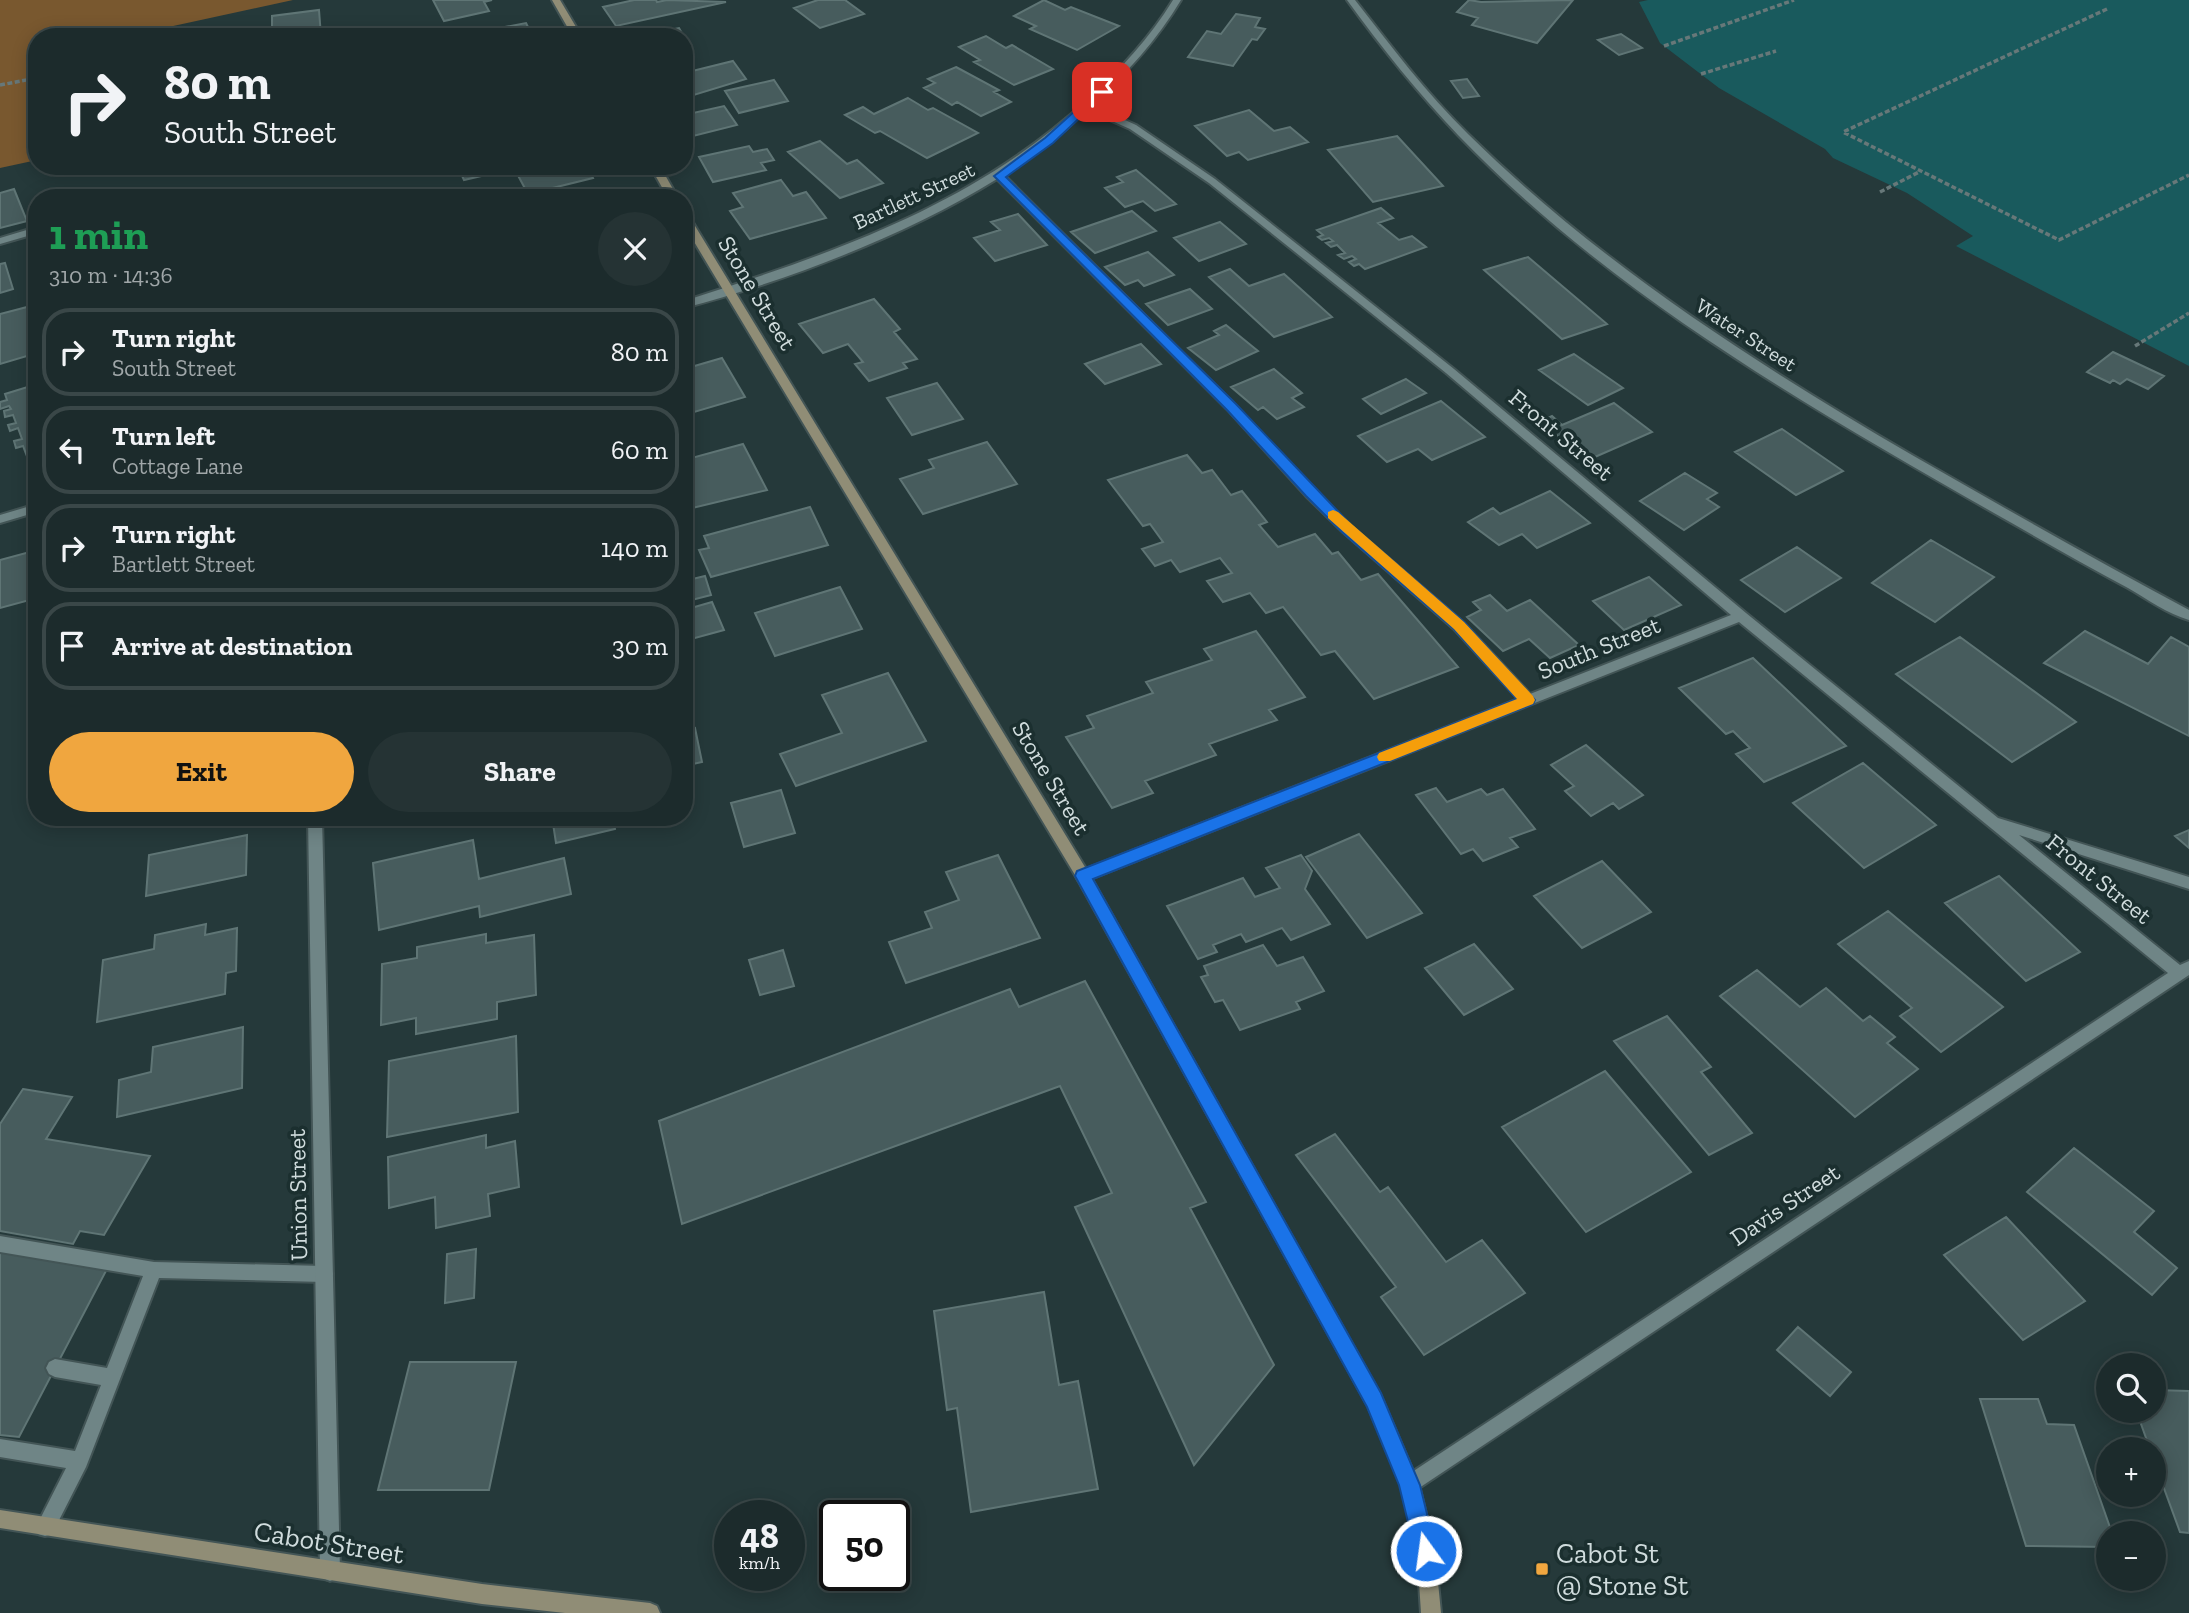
<!DOCTYPE html>
<meta charset="utf-8">
<style>
:root{--surface:#1c2b2c;--page:#253334;--text:#f1f3f6;--muted:#a0a7a9;--line:#3a4748;--accent:#f0a63f}
body{margin:0;font-family:"Zilla Slab",serif;background:var(--page);color:var(--text);height:100vh;display:flex;flex-direction:column;font-size:26px;white-space:nowrap}
*{box-sizing:border-box;margin:0}
p{font-size:23px;color:var(--muted)}
.icon{flex:none;width:38px;height:38px;fill:none;stroke:currentColor;stroke-width:2;stroke-linecap:round;stroke-linejoin:round}
.map{position:relative;flex:1;overflow:hidden}
.sheet{position:absolute;left:28px;top:189px;width:665px;height:637px;display:flex;flex-direction:column;background:var(--surface);border-radius:28px;box-shadow:0 4px 18px #0003,0 0 0 2px var(--line)}
.sheet>*{flex:none}
.banner{position:absolute;left:28px;top:28px;width:665px;height:147px;border-radius:28px;box-shadow:0 4px 18px #0003,0 0 0 2px var(--line);background:#1c2b2c;color:var(--text);overflow:hidden}
.tools{position:absolute;left:2096px;top:1353px;display:grid;gap:14px}
.tools a{display:grid;place-items:center;width:70px;height:70px;border-radius:50%;background:var(--surface);box-shadow:0 4px 18px #0003,0 0 0 2px var(--line);font-size:35px}
.speed{position:absolute;left:714px;top:1500px;display:flex;gap:14px;font-size:35px;font-weight:700;text-align:center}
.speed>*{display:grid;place-content:center;width:91px;height:91px;border-radius:50%;background:var(--surface);box-shadow:0 4px 18px #0003,0 0 0 2px var(--line);line-height:1}
.speed small{font-size:18px;font-weight:400}
.speed .limit{border:4px solid #111;border-radius:10px;background:#fff;color:#111}
.pin{position:absolute;display:grid;place-items:center;width:60px;height:60px;color:#fff;margin:-30px;border-radius:14px;box-shadow:0 4px 10px #0006}
.me{position:absolute;width:77px;margin:-38px;rotate:346deg;stroke-linejoin:round;filter:drop-shadow(0 0 5px #0008)}
.turn{display:flex;align-items:center;gap:24px;height:147px;padding:0 21px;font-size:32px}
.turn .icon{width:91px;height:91px;stroke-width:2.5}
.turn b{display:block;font-size:49px;line-height:60px}
.round{display:grid;place-items:center;flex:none;width:74px;height:74px;border-radius:37px;background:var(--page)}
.overview{display:flex;align-items:center;justify-content:space-between;height:119px;padding:0 21px}
h1{font-size:42px;font-weight:700;line-height:52px;color:#1e9e55}
.button{display:flex;gap:14px;margin-top:auto;padding:14px 21px}
.button a{flex:1;height:80px;border-radius:42px;background:var(--accent);color:#111;font-size:28px;font-weight:700;line-height:80px;text-align:center}
.button a+a{background:var(--page);color:var(--text)}
ul{padding:0;list-style:none}
li{display:flex;align-items:center;gap:21px;height:88px;margin:0 14px 10px;padding:0 7px;border:4px solid var(--line);border-radius:28px}
li div{flex:1}
li b{display:block;font-size:26px}
li em{font-style:normal}
.map>svg:first-child{display:block}
</style>
<div class="map">
<svg width="2189" height="1613" viewBox="0 0 2189 1613">
<rect width="100%" height="100%" fill="#25393a"/>
<path fill="#79582f" d="M0,0H293L164,28V37H37V160L0,168Z"/>
<path fill="#195a5d" d="M1648,0H2189V366L1956,246L1973,236L1907,193L1833,158L1825,149L1719,88L1660,43L1639,2Z"/>
<path fill="#475c5d" stroke="#5f7575" stroke-width="2" d="M433,0H492L484,2L489,11L444,21Z
M634,0H656L657,2L667,0L726,2L616,26L603,7Z
M818,0H845L864,14L820,28L794,8Z
M1044,0L1065,10L1071,7L1119,26L1077,50L1030,29L1036,26L1014,16Z
M1469,0L1481,2L1573,0L1537,43L1472,25L1478,18L1457,12Z
M319,10L321,36L364,30L365,36L272,37V16Z
M1236,14L1260,18L1255,27L1265,29L1257,40L1252,39L1233,66L1188,57L1207,31L1221,34Z
M526,23L533,37H474L473,33Z
M679,28L684,37H633Z
M1621,34L1642,48L1619,55L1598,40Z
M986,36L1006,48L1012,45L1053,69L1014,85L974,62L980,60L959,47Z
M733,61L746,79L684,98V73Z
M956,67L999,90L994,92L1011,102L981,116L957,102L952,105L924,88L935,83L928,79Z
M1467,79L1479,96L1463,98L1451,81Z
M774,80L788,101L739,113L725,91Z
M908,98L928,110L933,108L978,133L927,158L880,131L875,133L845,115L863,107L874,114Z
M724,106L737,125L685,138L684,115Z
M1249,110L1274,131L1290,127L1308,142L1248,160L1239,152L1227,156L1195,126Z
M1397,136L1443,186L1373,202L1328,150Z
M820,141L847,164L857,160L883,183L840,198L788,152Z
M749,146L753,152L767,149L774,160L761,163L766,170L713,182L699,157Z
M501,166L503,171L464,180L458,167Z
M521,166H602V167L589,170L593,178L528,194L514,168Z
M1136,170L1176,204L1155,211L1143,201L1125,207L1105,188L1123,182L1117,177Z
M781,180L793,196L806,192L826,218L750,239L730,211L743,207L733,193Z
M14,189L27,221L0,228V193Z
M1381,208L1393,218L1378,223L1399,240L1412,236L1426,247L1365,269L1359,264L1354,266L1349,262L1356,259L1352,256L1344,259L1338,255L1345,253L1337,245L1331,247L1326,243L1333,241L1329,238L1322,240L1318,237L1323,235L1317,230Z
M1132,211L1156,231L1095,253L1071,232Z
M1018,214L1047,245L995,261L974,238L1000,230L991,222Z
M1220,222L1246,244L1199,261L1174,238Z
M1148,252L1174,275L1144,286L1138,280L1125,285L1105,267Z
M1528,257L1607,324L1562,339L1484,270Z
M5,263L13,289L0,293V264Z
M1230,269L1249,286L1284,274L1332,317L1274,337L1209,277Z
M1190,289L1212,309L1168,325L1146,304Z
M874,299L900,329L894,332L917,359L903,363L907,368L869,381L855,364L863,362L848,344L823,353L799,324Z
M27,307L37,334V353L0,364V314Z
M1226,325L1258,351L1216,370L1188,348L1219,335L1214,331Z
M1141,344L1161,364L1105,384L1085,364Z
M2113,352L2164,376L2148,389L2127,379L2120,384L2113,380L2110,383L2087,372Z
M1574,354L1623,388L1588,405L1539,370Z
M722,358L745,397L684,415V369Z
M1274,369L1302,393L1292,398L1304,407L1277,419L1263,407L1258,410L1231,387Z
M1406,379L1426,393L1381,414L1363,399Z
M937,383L963,419L912,435L887,398Z
M37,384V456L28,459L23,446L16,448L14,441L22,439L18,428L10,431L8,425L16,423L13,415L5,417L4,411L11,409L9,406L0,409V402L7,400L5,394Z
M1441,401L1485,437L1432,460L1418,449L1387,462L1358,436Z
M1614,403L1652,432L1588,460L1540,422L1552,416L1562,425Z
M1782,429L1843,471L1796,495L1735,452Z
M987,442L1017,484L923,514L900,479L934,468L929,460Z
M743,444L767,490L684,510V466L687,465L684,460Z
M1187,455L1202,473L1212,470L1231,495L1242,491L1267,522L1259,525L1278,547L1315,534L1332,554L1338,552L1361,580L1378,574L1458,667L1374,699L1335,651L1321,655L1283,607L1266,613L1250,593L1223,602L1207,581L1232,573L1220,558L1180,572L1171,560L1155,566L1142,549L1163,542L1150,524L1143,526L1108,480Z
M1685,473L1717,493L1707,499L1719,507L1684,530L1640,501Z
M1550,491L1590,523L1537,548L1522,534L1499,545L1468,522L1493,508L1500,514Z
M810,507L828,545L711,577L699,550L709,548L704,536Z
M1931,540L1994,577L1935,622L1872,583Z
M1797,547L1841,578L1785,612L1741,580Z
M37,550V598L0,608V560Z
M705,576L711,595L684,602V581Z
M1649,577L1681,605L1624,630L1593,601Z
M840,587L862,629L775,656L755,613Z
M1490,595L1507,611L1530,600L1579,645L1550,658L1529,639L1503,651L1467,617L1481,610L1473,602Z
M712,602L724,630L684,641V610Z
M1256,631L1305,697L1269,710L1277,720L1209,744L1216,755L1145,781L1153,793L1112,808L1066,737L1094,728L1087,716L1153,693L1146,682L1212,660L1204,649Z
M2085,631L2148,664L2171,637L2189,647V736L2044,663Z
M1960,637L2076,722L2012,762L1896,674Z
M1753,658L1846,746L1764,782L1736,754L1750,748L1733,731L1726,734L1679,688Z
M888,673L926,741L796,786L780,754L842,733L822,695Z
M695,728L702,762L684,766V730Z
M1586,745L1643,795L1619,809L1613,803L1591,816L1565,791L1574,786L1551,765Z
M1863,763L1936,825L1864,868L1793,803Z
M1436,788L1447,802L1481,789L1487,795L1503,789L1535,829L1510,838L1518,847L1483,861L1473,849L1461,854L1416,795Z
M781,790L795,833L744,847L731,803Z
M552,817H613L615,829L556,843Z
M2189,830V848L2175,836Z
M1359,834L1422,913L1367,938L1306,857Z
M247,835L246,875L146,896L149,855Z
M473,840L479,879L564,858L571,894L480,917L479,906L379,930L373,863Z
M998,855L1040,938L906,983L889,942L932,928L925,912L959,900L946,872Z
M1301,855L1312,871L1305,889L1330,924L1291,940L1282,928L1246,942L1241,934L1213,945L1217,952L1198,959L1167,906L1243,878L1255,897L1280,888L1266,868Z
M1602,861L1651,912L1582,948L1534,896Z
M1999,876L2080,952L2026,981L1945,903Z
M1888,911L2003,1007L1941,1052L1900,1016L1912,1008L1838,944Z
M206,924L205,935L237,928L236,971L226,973L225,994L97,1022L103,960L154,949L155,935Z
M486,934V943L534,935L536,995L497,1002V1019L416,1034V1018L381,1025L382,964L417,958V947Z
M1474,944L1513,989L1464,1015L1425,968Z
M1263,945L1277,966L1303,957L1324,991L1296,1002L1300,1009L1240,1030L1223,1000L1215,1002L1201,977L1208,975L1204,966Z
M783,950L794,986L760,995L749,960Z
M1757,970L1800,1007L1826,988L1863,1021L1870,1016L1895,1037L1887,1043L1918,1069L1855,1117L1720,996Z
M1085,981L1206,1202L1190,1208L1274,1365L1194,1465L1075,1207L1112,1193L1060,1086L682,1224L659,1121L1010,989L1019,1007Z
M1667,1016L1711,1067L1701,1072L1752,1133L1709,1155L1614,1041Z
M243,1027L242,1088L117,1117L119,1080L151,1072L153,1047Z
M516,1036L518,1112L387,1137L389,1061Z
M1605,1071L1691,1172L1586,1232L1502,1127Z
M23,1089L72,1097L46,1139L150,1156L104,1235L80,1231L73,1244L0,1231V1124Z
M1335,1134L1380,1192L1388,1187L1446,1262L1482,1240L1525,1293L1424,1355L1381,1297L1396,1287L1296,1155Z
M486,1135V1148L515,1141L519,1187L488,1194L490,1216L436,1228L435,1197L389,1208L388,1157Z
M2074,1148L2154,1211L2134,1232L2177,1268L2152,1295L2027,1192Z
M2006,1217L2085,1301L2023,1340L1944,1255Z
M476,1249L474,1298L445,1303L447,1254Z
M0,1252L108,1267L19,1437L0,1435Z
M1044,1292L1059,1385L1078,1381L1098,1489L971,1512L957,1408L947,1410L934,1311Z
M1798,1327L1851,1372L1830,1396L1777,1350Z
M410,1362H516L489,1490H378Z
M2154,1390L2189,1391V1533L2180,1532L2154,1461V1449H2150L2136,1410H2154Z
M1980,1399H2038L2047,1424L2074,1425L2112,1533H2109V1547L2026,1546Z"/>
<g fill="none" stroke-linecap="round" stroke-linejoin="round">
<defs>
<path id="service" d="M0,1236L154,1262L324,1266L330,1268L333,1274L330,1280L324,1282L159,1278L86,1467L52,1534L45,1536L38,1534L36,1527L66,1468L0,1457V1439L75,1451L101,1385L55,1377L49,1374L46,1368L49,1362L55,1359L107,1368L143,1276L0,1252Z"/>
<path id="minor" d="M1173,0H1181C1157,40 1126,74 1092,105L1136,125L1215,179L1454,369L1746,613L1998,818L2189,877V889L2019,835L2180,965L2189,961V975L1410,1494L1403,1492L1401,1485L1403,1478L2168,973L1739,622L1088,880H1078L1076,876L1078,872L1518,699L1454,629L1343,532L1306,496L1227,409L997,179C905,236 789,280 684,308V301C830,254 971,207 1086,101C1119,71 1150,38 1173,0ZM1087,110L1130,129L1209,183L1446,373L1731,615L1530,694L1464,623L1351,526L1314,490L1235,405L1004,175L1065,130Z
M30,229H37V239L31,235L0,244V238Z
M37,504V512L0,523V515Z
M308,817H322L340,1571L337,1578L330,1581L323,1578L320,1571Z"/>
<path id="tertiary" d="M1347,0H1355C1391,46 1426,93 1468,134C1599,263 1753,362 1912,455C2004,508 2096,560 2189,610V620C2168,614 2147,599 2128,588C2083,564 2038,538 1994,513C1805,405 1610,293 1458,135C1418,93 1381,47 1347,0Z"/>
<path id="secondary" d="M552,0H560L582,37H573Z
M650,166H660L678,198H668Z
M684,213L689,216L1088,872L1380,1394L1419,1485L1435,1551L1441,1613H1421L1417,1551L1401,1485L1368,1406L1078,880L684,225Z
M0,1510L482,1584L650,1603L657,1606L660,1613H565L482,1604L0,1528Z"/>
</defs>
<use href="#service" stroke="#435556" stroke-width="4"/>
<use href="#minor" stroke="#435556" stroke-width="4"/>
<use href="#tertiary" stroke="#435556" stroke-width="4"/>
<use href="#secondary" stroke="#435556" stroke-width="4"/>
<path stroke="#677879" stroke-width="3.5" stroke-dasharray="5 2.5" stroke-linecap="butt" d="M2107,9L1843,132L2059,240L2189,175
M1664,46L1794,0
M1701,74L1776,51
M0,85L37,78
M1880,192L1921,171
M2135,346L2189,313"/>
<use href="#service" fill="#6f8586" fill-rule="evenodd"/>
<use href="#minor" fill="#6f8586" fill-rule="evenodd"/>
<use href="#tertiary" fill="#6f8586" fill-rule="evenodd"/>
<use href="#secondary" fill="#908d76" fill-rule="evenodd"/>
</g>
<path fill="#1a73e8" stroke="#114b97" stroke-width="2" d="M1098,90L1107,92L1053,143L1006,177L1236,404L1351,525L1464,622L1535,700L1533,704L1093,879L1381,1393L1420,1485L1436,1551L1433,1558L1426,1561L1418,1558L1415,1551L1399,1485L1367,1407L1075,876L1077,871L1517,699L1454,629L1342,532L1306,496L1227,410L994,176L1045,138Z"/>
<path fill="#f59e0b" d="M1333,510L1338,512L1464,622L1533,696L1535,700L1533,704L1390,761H1379L1377,757L1379,753L1517,699L1454,629L1328,518V512Z"/>
<rect fill="#f0a63f" stroke="#1b2f2f" stroke-width="2.5" x="1535" y="1562" width="14" height="14" rx="3.5"/>
<g text-anchor="middle" stroke-width="7" stroke-linejoin="round" paint-order="stroke">
<g font-size="21" fill="#d0dcdd" stroke="#1b2f2f">
<text transform="translate(914 196) rotate(-25)" y="7">Bartlett Street</text>
<text transform="translate(1746 335) rotate(33)" y="7">Water Street</text>
</g>
<g font-size="24" fill="#d0dcdd" stroke="#1b2f2f">
<text transform="translate(757 293) rotate(59)" y="8">Stone Street</text>
<text transform="translate(1561 435) rotate(40)" y="8">Front Street</text>
<text transform="translate(1599 648) rotate(-22)" y="8">South Street</text>
<text transform="translate(1051 778) rotate(59)" y="8">Stone Street</text>
<text transform="translate(2099 879) rotate(39)" y="8">Front Street</text>
<text transform="translate(298 1195) rotate(-91)" y="8">Union Street</text>
<text transform="translate(1785 1205) rotate(-34)" y="8">Davis Street</text>
</g>
<g font-size="28" fill="#d0dcdd" stroke="#1b2f2f">
<text transform="translate(329 1542) rotate(9)" y="10">Cabot Street</text>
</g>
<g font-size="28" fill="#d0dcdd" stroke="#1b2f2f" text-anchor="start">
<text x="1556" y="1563">Cabot St<tspan x="1556" dy="32">@ Stone St</tspan></text>
</g>
</g>
</svg>
<div class="tools">
<a><svg class="icon" aria-label="search" viewBox="0 0 24 24"><circle cx="10" cy="10" r="6"/><path d="M15 15l6 6"/></svg></a>
<a>+</a>
<a>−</a>
</div>
<div class="speed"><div>48<small>km/h</small></div><div class="limit">50</div></div>
<div class="pin" style="left:1102px;top:92px;background:#d93025"><svg class="icon" aria-label="arrive" viewBox="0 0 24 24"><path d="M6 21V4h12l-3 4 3 4H6"/></svg></div>
<svg class="me" style="left:1426px;top:1551px" viewBox="-20 -20 40 40"><circle r="17" fill="#1a73e8" stroke="#fff" stroke-width="3"/><path d="M0-11L8 9 0 5-8 9z" fill="#fff"/></svg>
<div class="banner">
<div class="turn"><svg class="icon" aria-label="right" viewBox="0 0 24 24"><path d="M7 20v-9h11M14 6l5 5-5 5"/></svg><div><b>80 m</b>South Street</div></div>
</div>
<section class="sheet">
<div class="overview"><div><h1>1 min</h1><p>310 m · 14:36</p></div><a class="round"><svg class="icon" aria-label="close" viewBox="0 0 24 24"><path d="M6 6l12 12M18 6L6 18"/></svg></a></div>
<ul>
<li><svg class="icon" aria-label="right" viewBox="0 0 24 24"><path d="M7 20v-9h11M14 6l5 5-5 5"/></svg><div><b>Turn right</b><p>South Street</p></div><em>80 m</em></li>
<li><svg class="icon" aria-label="left" viewBox="0 0 24 24"><path d="M17 20v-9H6M10 6l-5 5 5 5"/></svg><div><b>Turn left</b><p>Cottage Lane</p></div><em>60 m</em></li>
<li><svg class="icon" aria-label="right" viewBox="0 0 24 24"><path d="M7 20v-9h11M14 6l5 5-5 5"/></svg><div><b>Turn right</b><p>Bartlett Street</p></div><em>140 m</em></li>
<li><svg class="icon" aria-label="arrive" viewBox="0 0 24 24"><path d="M6 21V4h12l-3 4 3 4H6"/></svg><div><b>Arrive at destination</b></div><em>30 m</em></li>
</ul>
<div class="button"><a>Exit</a><a>Share</a></div>
</section>
</div>
